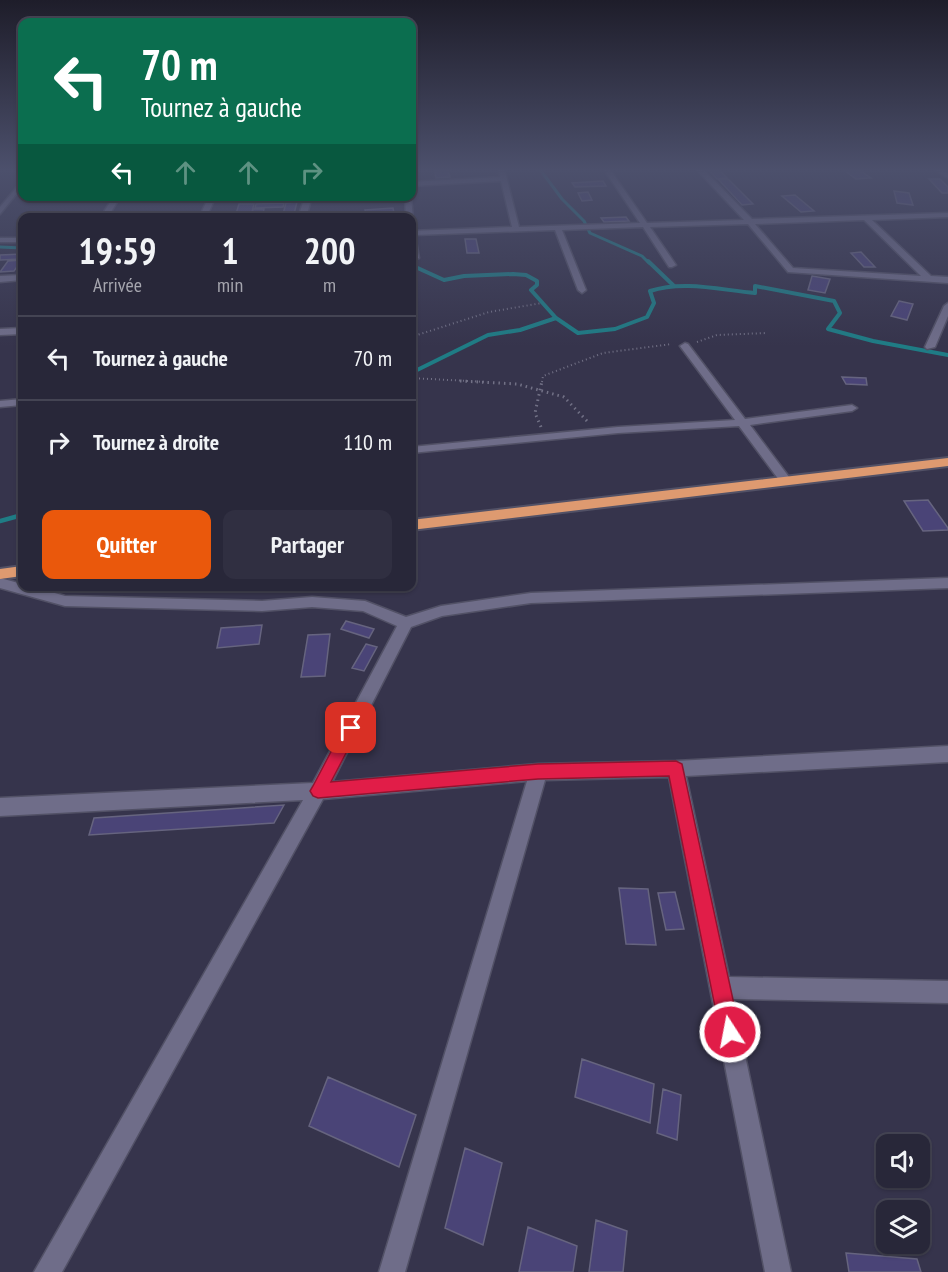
<!DOCTYPE html>
<html lang="fr">
<meta charset="utf-8">
<style>
:root{--surface:#282739;--page:#302f41;--text:#f1f3f6;--muted:#a5a5ae;--line:#444453;--accent:#ea580c}
body{margin:0;font-family:"PT Sans Narrow",sans-serif;background:var(--page);color:var(--text);height:100vh;display:flex;flex-direction:column;font-size:22px;white-space:nowrap}
*{box-sizing:border-box;margin:0}
p{font-size:20px;color:var(--muted)}
.icon{flex:none;width:33px;height:33px;fill:none;stroke:currentColor;stroke-width:2;stroke-linecap:round;stroke-linejoin:round}
.map{position:relative;flex:1;overflow:hidden}
.sheet{position:absolute;left:18px;top:213px;width:398px;height:378px;display:flex;flex-direction:column;background:var(--surface);border-radius:12px;box-shadow:0 2px 4px #0004,0 0 0 2px var(--line)}
.sheet>*{flex:none}
.hud{position:absolute;left:18px;top:18px;width:398px;height:183px;border-radius:12px;box-shadow:0 2px 4px #0004,0 0 0 2px var(--line);background:#0b6e4f;color:#fff;overflow:hidden}
.fabs{position:absolute;left:876px;top:1134px;display:grid;gap:12px}
.fabs a{display:grid;place-items:center;width:54px;height:54px;border-radius:12px;background:var(--surface);box-shadow:0 2px 4px #0004,0 0 0 2px var(--line);font-size:30px}
.pin{position:absolute;display:grid;place-items:center;width:51px;height:51px;color:#fff;margin:-26px;border-radius:12px;box-shadow:0 3px 9px #0006}
.me{position:absolute;width:66px;margin:-33px;rotate:349deg;stroke-linejoin:round;filter:drop-shadow(0 0 4px #0008)}
.turn{display:flex;align-items:center;gap:21px;height:126px;padding:0 24px;font-size:27px}
.turn .icon{width:78px;height:78px;stroke-width:2.5}
.turn b{display:block;font-size:42px;line-height:51px}
.lanes{display:flex;align-items:center;height:57px;padding:0 24px;background:#0003;justify-content:center;gap:30px;direction:ltr}
.lanes .off{opacity:.35}
.eta{display:flex;justify-content:space-evenly;align-items:center;height:102px;text-align:center}
.eta b{font-size:36px;font-weight:700;line-height:42px}
.cta{display:flex;gap:12px;margin-top:auto;padding:12px 24px}
.cta a{flex:1;height:69px;border-radius:12px;background:var(--accent);color:#fff;font-size:24px;font-weight:700;line-height:69px;text-align:center}
.cta a+a{background:var(--page);color:var(--text)}
ul{padding:0;list-style:none}
li{display:flex;align-items:center;gap:18px;height:84px;padding:0 24px;border-top:2px solid var(--line)}
li div{flex:1}
li b{display:block;font-size:22px}
li em{font-style:normal}
.map>svg:first-child{display:block}
</style>
<div class="map">
<svg width="948" height="1272" viewBox="0 0 948 1272">
<rect width="100%" height="100%" fill="#36344c"/>
<g fill="none" stroke-linecap="round" stroke-linejoin="round">
<path stroke="#1f7c85" stroke-width="3" d="M539,168L562,199L584,221L590,233L642,256L649,263
M0,247L22,248"/>
<path stroke="#1f7c85" stroke-width="4" d="M648,261L674,286
M411,265L444,280L464,276L513,274L526,275L537,281V285L531,290L556,318L578,333L615,329L647,317L654,303L650,291C684,280 720,290 755,293V286L834,301L840,313L828,329L873,341L948,355
M411,373L488,335L520,330L556,318"/>
<path stroke="#1f7c85" stroke-width="4.5" d="M0,521L22,515"/>
</g>
<path fill="#4a4477" stroke="#66647f" stroke-width="1.5" d="M434,168H447L450,177L436,178Z
M707,168H717L727,178L717,179Z
M841,168H856L871,178L856,179Z
M718,179H728L753,204L742,205Z
M929,179H940L948,187V193H942Z
M603,181L606,186L575,187L572,183Z
M894,191L909,193L913,205L897,203Z
M588,192L592,200L582,201L578,193Z
M795,195L814,211L801,212L782,196Z
M297,202L294,214H283L286,203Z
M284,203L283,207L255,208L256,204Z
M239,204H254L251,216L235,217Z
M393,208L394,213L366,215L365,210Z
M253,209H264L262,218H251Z
M626,217L629,221L604,222L601,218Z
M465,239H476L479,253H467Z
M861,252L875,267H864L851,253Z
M22,254V259L0,260V255Z
M22,260L14,271L0,272L8,261Z
M812,276L830,279L825,293L808,290Z
M899,301L913,304L907,320L891,316Z
M842,377L866,378L867,385L846,384Z
M928,500L948,528V530L923,531L904,501Z
M346,621L374,629L369,638L341,629Z
M262,625L259,644L217,648L221,628Z
M330,634L325,676L301,677L308,635Z
M366,644L377,647L364,671L352,668Z
M284,805L274,823L89,835L94,818Z
M619,888L648,889L656,945L626,944Z
M675,892L684,929L666,930L658,893Z
M582,1059L654,1084L650,1123L575,1097Z
M328,1077L416,1115L399,1167L309,1126Z
M663,1089L681,1095L677,1140L657,1133Z
M465,1148L502,1163L483,1245L445,1228Z
M596,1220L627,1231L623,1272H589Z
M528,1227L577,1246L573,1272H519Z
M846,1253L917,1259L921,1272H849Z"/>
<g fill="none" stroke-linecap="round" stroke-linejoin="round">
<defs>
<path id="minor" d="M498,168H504L519,227L640,223L603,168H609L647,223L744,220L695,168H702L752,219L948,213V217L872,220L931,276L948,277V283L788,272L748,224L650,227L676,265L672,267H669L643,227L562,230L586,290L582,293L578,290L555,230L415,235L419,258L412,260L411,231L512,227L501,181L411,186V182L500,177ZM864,220L921,276L793,268L755,224Z
M932,168H939L948,173V178Z
M22,181V187L0,214V207Z
M114,196H121L107,218H100Z
M209,196H216L206,218H199Z
M305,196H312L306,218H298Z
M405,196H411L413,220L406,218Z
M0,238H22V242H0Z
M22,275V280L0,282V276Z
M948,303V316L935,347L927,349L925,347L944,306Z
M22,328V334L0,335V329Z
M685,343L688,344L745,419L852,405L857,408L852,411L750,425L792,481L786,485L782,484L739,426L618,433L411,453V447L618,427L735,420L680,346Z
M22,399V405L0,407V401Z
M0,578L22,584V586H31L65,596L262,601L312,597L365,601L406,617L441,606L531,593L948,578V588L531,603L442,616L411,627L332,782L538,764L676,761L948,746V762L686,776L729,977L948,981V1003L733,999L791,1272H765L669,777L545,780L405,1272H379L527,781L323,799L62,1272H34L303,800L0,816V798L313,783L397,626L363,611L312,607L262,611L65,606L0,588Z"/>
<path id="trunk" d="M948,458V466L411,530V520Z
M22,566V576L0,579V569Z"/>
</defs>
<use href="#minor" stroke="#525166" stroke-width="3"/>
<use href="#trunk" stroke="#525166" stroke-width="4"/>
<path stroke="#727186" stroke-width="2" stroke-dasharray="1 3" stroke-linecap="butt" d="M411,337L489,312L542,303
M697,342L717,335L767,333
M411,378L487,382
M542,382L543,376L603,353L672,344"/>
<path stroke="#727186" stroke-width="3" stroke-dasharray="1.5 4" stroke-linecap="butt" d="M460,381L517,384L564,397L587,421
M541,427L535,413L542,381"/>
<use href="#minor" fill="#6f6d89" fill-rule="evenodd"/>
<use href="#trunk" fill="#de9a70" fill-rule="evenodd"/>
</g>
<linearGradient id="sky" x2="0" y2="1"><stop stop-color="#1e1d2a"/><stop offset="0.49" stop-color="#4c506c"/><stop offset="1" stop-color="#4c506c" stop-opacity="0"/></linearGradient>
<rect width="948" height="346" fill="url(#sky)"/>
<path fill="#e11d48" stroke="#92132f" stroke-width="1.5" d="M351,721L359,728L331,782L538,764L676,761L682,764L740,1032L737,1039L730,1042L723,1039L720,1032L669,776L538,779L318,798L313,796L310,791L313,786L346,723Z"/>
</svg>
<div class="fabs">
<a><svg class="icon" aria-label="sound" viewBox="0 0 24 24"><path d="M4 9h4l5-4v14l-5-4H4zM17 9q2 3 0 6"/></svg></a>
<a><svg class="icon" aria-label="layers" viewBox="0 0 24 24"><path d="M12 4l9 5-9 5-9-5zM3 14l9 5 9-5"/></svg></a>
</div>
<div class="pin" style="left:351px;top:728px;background:#d93025"><svg class="icon" aria-label="arrive" viewBox="0 0 24 24"><path d="M6 21V4h12l-3 4 3 4H6"/></svg></div>
<svg class="me" style="left:730px;top:1032px" viewBox="-20 -20 40 40"><circle r="17" fill="#e11d48" stroke="#fff" stroke-width="3"/><path d="M0-11L8 9 0 5-8 9z" fill="#fff"/></svg>
<div class="hud">
<div class="turn"><svg class="icon" aria-label="left" viewBox="0 0 24 24"><path d="M17 20v-9H6M10 6l-5 5 5 5"/></svg><div><b>70 m</b>Tournez à gauche</div></div>
<div class="lanes"><svg class="icon" aria-label="left" viewBox="0 0 24 24"><path d="M17 20v-9H6M10 6l-5 5 5 5"/></svg><svg class="icon off" aria-label="ahead" viewBox="0 0 24 24"><path d="M12 20V5M6 11l6-6 6 6"/></svg><svg class="icon off" aria-label="ahead" viewBox="0 0 24 24"><path d="M12 20V5M6 11l6-6 6 6"/></svg><svg class="icon off" aria-label="right" viewBox="0 0 24 24"><path d="M7 20v-9h11M14 6l5 5-5 5"/></svg></div>
</div>
<section class="sheet">
<div class="eta">
<div><b>19:59</b><p>Arrivée</p></div>
<div><b>1</b><p>min</p></div>
<div><b>200</b><p>m</p></div>
</div>
<ul>
<li><svg class="icon" aria-label="left" viewBox="0 0 24 24"><path d="M17 20v-9H6M10 6l-5 5 5 5"/></svg><div><b>Tournez à gauche</b></div><em>70 m</em></li>
<li><svg class="icon" aria-label="right" viewBox="0 0 24 24"><path d="M7 20v-9h11M14 6l5 5-5 5"/></svg><div><b>Tournez à droite</b></div><em>110 m</em></li>
</ul>
<div class="cta"><a>Quitter</a><a>Partager</a></div>
</section>
</div>
